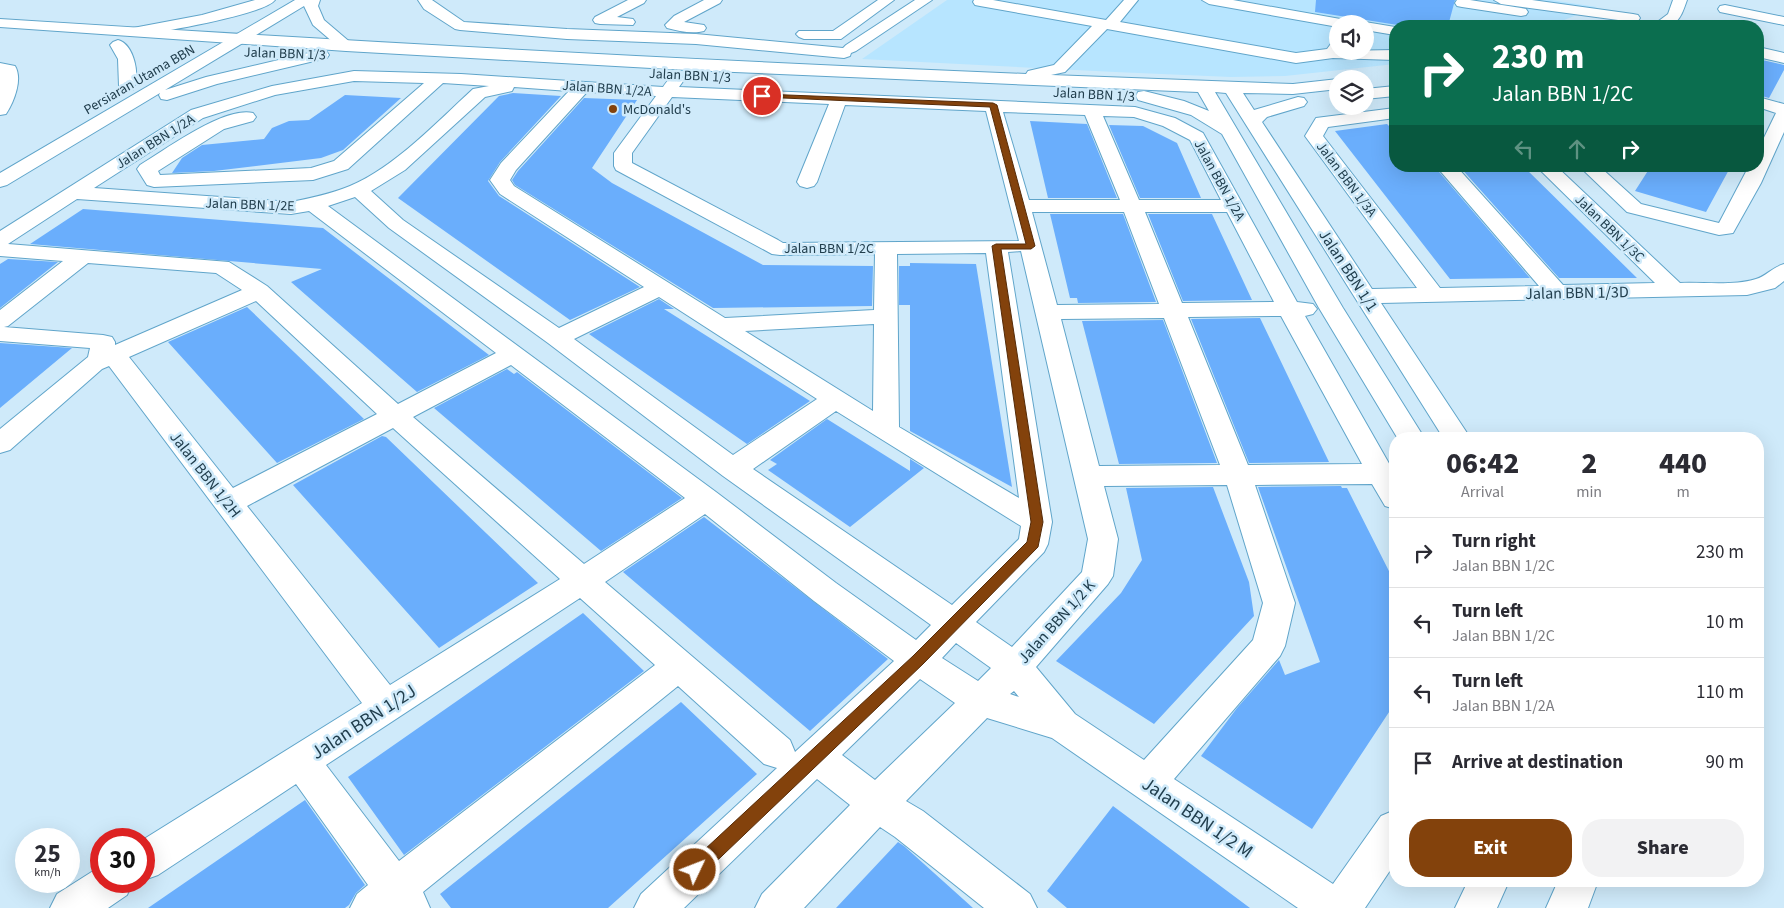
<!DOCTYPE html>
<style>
:root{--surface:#fff;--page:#f2f2f3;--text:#2b2b33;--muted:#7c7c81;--line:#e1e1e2;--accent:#83420c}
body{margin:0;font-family:"Source Sans 3",sans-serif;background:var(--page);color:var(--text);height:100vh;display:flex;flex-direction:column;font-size:19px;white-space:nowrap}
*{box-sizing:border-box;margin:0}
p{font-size:16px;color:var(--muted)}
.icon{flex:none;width:28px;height:28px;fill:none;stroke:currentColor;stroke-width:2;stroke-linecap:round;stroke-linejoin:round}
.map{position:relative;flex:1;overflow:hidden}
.panel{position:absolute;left:1389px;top:432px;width:375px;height:455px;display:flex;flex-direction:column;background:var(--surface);border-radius:20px;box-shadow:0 5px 20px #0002}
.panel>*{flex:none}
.hud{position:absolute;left:1389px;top:20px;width:375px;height:152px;border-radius:20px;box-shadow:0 5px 20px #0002;background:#0b6e4f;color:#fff;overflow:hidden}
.tools{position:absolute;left:1329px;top:15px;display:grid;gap:10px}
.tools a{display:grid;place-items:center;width:45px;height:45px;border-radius:50%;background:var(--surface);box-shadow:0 5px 20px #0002;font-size:25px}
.speed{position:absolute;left:15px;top:828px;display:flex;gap:10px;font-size:25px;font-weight:700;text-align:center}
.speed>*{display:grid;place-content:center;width:65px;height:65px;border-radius:50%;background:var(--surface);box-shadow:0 5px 20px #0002;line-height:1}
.speed small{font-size:12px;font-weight:400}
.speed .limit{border:8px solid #d22;background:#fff;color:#111}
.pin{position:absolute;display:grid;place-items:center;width:42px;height:42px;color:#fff;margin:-21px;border:2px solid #fff;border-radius:50%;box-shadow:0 1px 5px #0007}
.me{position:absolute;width:55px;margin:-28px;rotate:47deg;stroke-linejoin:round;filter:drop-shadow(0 0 4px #0008)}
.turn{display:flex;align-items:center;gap:18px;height:105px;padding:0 20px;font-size:22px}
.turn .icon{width:65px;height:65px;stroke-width:2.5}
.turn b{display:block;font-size:35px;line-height:42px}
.lanes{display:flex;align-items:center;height:48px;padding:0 20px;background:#0003;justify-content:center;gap:25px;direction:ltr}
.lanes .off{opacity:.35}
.eta{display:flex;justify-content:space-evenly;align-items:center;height:85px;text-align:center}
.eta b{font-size:30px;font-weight:800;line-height:35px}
.action{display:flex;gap:10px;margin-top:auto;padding:10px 20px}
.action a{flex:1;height:58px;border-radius:20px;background:var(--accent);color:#fff;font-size:20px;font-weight:800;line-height:58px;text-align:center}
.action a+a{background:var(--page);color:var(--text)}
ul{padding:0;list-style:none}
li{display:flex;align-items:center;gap:15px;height:70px;padding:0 20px;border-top:1px solid var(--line)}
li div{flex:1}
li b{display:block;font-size:19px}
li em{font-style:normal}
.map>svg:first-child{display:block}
</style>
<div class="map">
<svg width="1784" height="908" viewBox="0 0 1784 908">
<rect width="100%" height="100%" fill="#cfeafa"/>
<path fill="#b7e5ff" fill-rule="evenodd" d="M947,0H1551L1597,7L1549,26H1395V64L1285,76L1231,77L1115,72L862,59ZM1338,24H1365V51H1338Z"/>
<path fill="#6aaefc" d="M1316,0H1455L1448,26H1404L1315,12Z
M1758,59L1784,65V70L1769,98L1758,95Z
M513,93L561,96L500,162L488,181L499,196L640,287L570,320L398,198L499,96Z
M345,95L401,98L343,150L321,158L214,171L172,173L182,158L202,145L264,139L272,128L289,121L309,120Z
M584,98L637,100L592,168L612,183L763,265L873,266L872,306L713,308L515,185L512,180L518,171Z
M1030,121L1087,124L1117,198H1048Z
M1387,124L1395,132V166H1434L1530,278L1450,279L1335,131Z
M1109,125L1143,126L1177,143L1201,198H1140Z
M1459,166H1523L1637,278H1559Z
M1651,166H1731L1706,212L1635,191Z
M83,209L323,228L489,355L417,392L291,282L322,269L30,244Z
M1050,214H1123L1156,302L1078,303L1077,298H1070Z
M1148,214H1212L1252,300L1183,301Z
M8,259L58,262L0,308V264Z
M910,263L976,264L1012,487L910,431V305H899V266H910Z
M659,299L674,309H664L810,401L747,444L589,334Z
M247,307L364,419L277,463L168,342Z
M1260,318L1329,462L1249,463L1191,319Z
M1163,320L1217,463L1119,464L1082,321Z
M0,343L72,348L0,408Z
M507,369L514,374L517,372L682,498L601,551L434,408Z
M827,419L910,471V459L924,468L850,527L768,470L777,464L770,460Z
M382,436L386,437L538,583L439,648L293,485Z
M1341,486L1342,488H1347L1395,583V703L1312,829L1201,756L1237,708L1279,660L1285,675L1320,662L1258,487Z
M1213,487L1249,582L1254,616L1154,724L1056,661L1121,593L1142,560L1126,488Z
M704,517L888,659L810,731L623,572Z
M583,613L644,671L404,855L348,777Z
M681,702L757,774L608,908H451L440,894Z
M305,800L365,885L356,893L349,905L345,908H148Z
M1113,806L1250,908H1067L1047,891Z
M898,842L904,846L973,908H836Z"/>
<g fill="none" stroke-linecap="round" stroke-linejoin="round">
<defs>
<path id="minor" d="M418,0H432L464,22L567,29L696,34L843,48L846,45L915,0H932L856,51L851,53L850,56L844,58L696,44L567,39L460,30L455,29L424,9Z
M628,0H646L644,3L617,17L633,19L635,22L633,25L600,24L595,23L593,20L595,17Z
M704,0H722L720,3L684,22L704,25L706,28L704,31C693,34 678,31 667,28L665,25L674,16Z
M878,0H894L841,39H804L799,37L796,34L799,31H833Z
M974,0H993L1106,20L1124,0H1138L1120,22L1296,53L1327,49L1333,41L1338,40V51L1395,50V60L1333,58L1296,63L1107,29L1065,72L1051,75L1293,84L1338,79V89L1293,94L1243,93L1254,110L1298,97L1304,98L1307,102L1304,106L1267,117L1262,122L1372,289L1417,288L1305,136L1316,118L1395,108V118L1328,127L1323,136L1440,288L1539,286L1436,166H1456L1563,285L1655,283L1536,166H1556L1680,283C1704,282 1733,286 1756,279C1766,276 1773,267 1784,264V281L1775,288L1747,295L1381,303L1471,439H1444L1226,93L1215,92L1343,308L1425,439H1398L1319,308L1222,134L1191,115L1138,100L1136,96L1138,92L1144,91L1184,101L1209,111L1198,92L687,70L346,51L0,27V19C342,41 684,60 1026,74L1028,71L1054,65L1092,26L980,6L975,5L973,2Z
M1202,0H1233L1346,20L1353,24H1338V27L1209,4Z
M1457,0H1470L1521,8L1526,9L1528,12L1526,15L1521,16L1462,7L1457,6L1455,3Z
M1494,0H1532L1633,14L1638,15L1640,18L1638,21L1633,22L1501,4Z
M1673,0H1687C1679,23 1677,26 1652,26L1668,14Z
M1725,5L1784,17V25L1720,12L1718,9L1720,6Z
M1365,22L1395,27V35L1365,30V24H1359Z
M1758,47L1784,53V63L1758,57Z
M0,63L15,66C23,79 14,102 6,114L0,115Z
M354,71L461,74L663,87C669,79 671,74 682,77L684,80L679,87L1135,107L1175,118L1203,133L1297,302L1313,304L1317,309L1313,314L1305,316L1395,474V509L1385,506L1372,484L1255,485L1295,603L1285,646L1280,656L1174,779L1333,884L1381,816L1395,810V863L1365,908H1298L1052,738L987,718L906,801L923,811L1030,894L1037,908H984L895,837L880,827L804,908H755L762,894L850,805L817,779L684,908H634L641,894L777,768L764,764L678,686L423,892L430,908H350L357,894L368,885L296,784L158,875L144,880V839L362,703L109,366L102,369L10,450L0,453V429L88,357L90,348L0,341V310L63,261L0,256V231L191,110L272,86ZM354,81L424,83L334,161L311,168L160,175L158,171L224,129L253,121L256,117L253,113C224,106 165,150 140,165L137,169L147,185L154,187L313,180L348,169L443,83L489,86L473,89C438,121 394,168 350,186C331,194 311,198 291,202L94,188L203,118L275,95ZM514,87L569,91L501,163L490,180L500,194L644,287L559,328L403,220L371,191L405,170L485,97L512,91ZM587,92L656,96L614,153V166L616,170L772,254L780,255L875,254L874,310L725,318L514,186L510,180L516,170ZM672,97L829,104L797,182L800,186L807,188L814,186L817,182L845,105L986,111L1019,241L783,243L778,240L632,163V153ZM1003,112L1085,115L1120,200H1029ZM1103,116L1134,117L1163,126L1190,140L1221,200H1139ZM355,197L389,228L548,343L723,476L931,625L916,640L836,583L716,492L328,206ZM77,199L291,214L309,211L496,353L398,404L267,286L229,262L8,244ZM1032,212H1124L1159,304L1057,305ZM1145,212H1227L1274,302L1182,303ZM1021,251L1088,539L1082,572L1012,647L976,622L1044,552L1048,544L1052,522L1008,252ZM986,253L1019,498L899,427L897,254ZM88,263L216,273L242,290L115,345V342L112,337L103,335L4,327L8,326ZM659,297L817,399L733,455L574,339ZM256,301L377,414L233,488L129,357ZM1281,316L1362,464L1248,465L1188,317ZM1164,318L1220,465L1099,466L1061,319ZM874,324L873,411L745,331ZM511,365L685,498L584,564L413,417ZM836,411L1021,526L1019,539L952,605L753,469ZM393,428L560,579L390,685L247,506ZM1227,485L1263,603L1253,640L1144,760L1075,714L1036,667L1108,584L1113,576L1118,539L1104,486ZM705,514L814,601L894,661L795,752L790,740L605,582ZM580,598L655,665L399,861L326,765ZM956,643L991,668L978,681L942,658ZM920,679L955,703L875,780L842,755ZM1014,691L1019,697L1010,694Z
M1395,86V96L1365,99V89Z
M1758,97L1784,104V132L1761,183L1733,233L1719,235L1627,212L1579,166H1599L1641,204L1719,223L1749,166H1758V150L1776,113L1758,107Z
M101,866V881H133L127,895L108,908H50L57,894Z
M1468,881H1509L1497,908H1455Z
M1558,881H1598L1588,908H1546Z"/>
<path id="major" d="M255,0H275C264,15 156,33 133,36L128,35L126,32L128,29L133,28L202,15Z
M295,0H320L318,6L324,20L351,43L354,46L351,49H341L313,25L304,6L165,90L206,77L321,50L327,52L329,55L327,58L217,84L167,100L161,99L159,95L160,93L7,185L0,187V173Z
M118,40C134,44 141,77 133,90H121L119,86L118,59L110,45L113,42Z"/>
</defs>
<use href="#minor" stroke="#60a5ca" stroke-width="2"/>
<use href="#major" stroke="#60a5ca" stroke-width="2"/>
<use href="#minor" fill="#fff" fill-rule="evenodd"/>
<use href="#major" fill="#fff" fill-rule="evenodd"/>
</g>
<path fill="#83420c" stroke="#552b08" d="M762,94L993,103L997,105L1035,246L1031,249H1001L1043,522L1038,547L923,664L701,876L695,878L689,876L687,870L689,864L913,656L1027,542L1031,522L992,246L996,244H1026L990,107L760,97L759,96Z"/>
<circle fill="#83420c" stroke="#cfeafa" stroke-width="2" cx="613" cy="109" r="5"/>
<g text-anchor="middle" stroke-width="5" stroke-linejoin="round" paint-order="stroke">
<g font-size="14" fill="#213e4d" stroke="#cfeafa">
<text transform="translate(285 53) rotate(2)" y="5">Jalan BBN 1/3</text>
<text transform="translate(690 75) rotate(3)" y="5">Jalan BBN 1/3</text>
<text transform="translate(139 79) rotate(-30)" y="5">Persiaran Utama BBN</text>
<text transform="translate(607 88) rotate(4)" y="5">Jalan BBN 1/2A</text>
<text transform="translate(1094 94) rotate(3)" y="5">Jalan BBN 1/3</text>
<text transform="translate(155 141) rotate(-32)" y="5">Jalan BBN 1/2A</text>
<text transform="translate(1347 179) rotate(53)" y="5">Jalan BBN 1/3A</text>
<text transform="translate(1220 180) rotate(61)" y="5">Jalan BBN 1/2A</text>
<text transform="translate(250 204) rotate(2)" y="5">Jalan BBN 1/2E</text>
<text transform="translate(1610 228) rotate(44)" y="5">Jalan BBN 1/3C</text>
<text x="829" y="253">Jalan BBN 1/2C</text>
</g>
<g font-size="14" fill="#213e4d" stroke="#cfeafa" text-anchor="start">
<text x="623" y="114">McDonald's</text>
</g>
<g font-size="16" fill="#213e4d" stroke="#cfeafa">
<text transform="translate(1349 270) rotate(57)" y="6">Jalan BBN 1/1</text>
<text transform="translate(1577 292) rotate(-1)" y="6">Jalan BBN 1/3D</text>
<text transform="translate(206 474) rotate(52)" y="6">Jalan BBN 1/2H</text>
<text transform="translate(1056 621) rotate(-48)" y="6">Jalan BBN 1/2 K</text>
</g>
<g font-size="19" fill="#213e4d" stroke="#cfeafa">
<text transform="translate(363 721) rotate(-33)" y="7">Jalan BBN 1/2J</text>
<text transform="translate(1198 817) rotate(34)" y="7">Jalan BBN 1/2 M</text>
</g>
</g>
</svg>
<div class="tools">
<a><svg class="icon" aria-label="sound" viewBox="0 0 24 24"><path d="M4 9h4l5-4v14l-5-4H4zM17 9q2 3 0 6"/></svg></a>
<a><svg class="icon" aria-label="layers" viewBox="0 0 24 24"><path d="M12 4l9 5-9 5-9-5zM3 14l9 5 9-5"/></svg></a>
</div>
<div class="speed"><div>25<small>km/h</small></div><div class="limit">30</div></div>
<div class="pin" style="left:762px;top:96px;background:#d93025"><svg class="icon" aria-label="arrive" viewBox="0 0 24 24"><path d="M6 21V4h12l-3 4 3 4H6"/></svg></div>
<svg class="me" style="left:695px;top:870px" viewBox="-20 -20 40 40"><circle r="17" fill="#83420c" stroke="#fff" stroke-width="3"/><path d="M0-11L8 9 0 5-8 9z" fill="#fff"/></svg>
<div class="hud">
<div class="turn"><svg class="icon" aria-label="right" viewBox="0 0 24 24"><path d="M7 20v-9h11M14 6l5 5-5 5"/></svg><div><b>230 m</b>Jalan BBN 1/2C</div></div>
<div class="lanes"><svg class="icon off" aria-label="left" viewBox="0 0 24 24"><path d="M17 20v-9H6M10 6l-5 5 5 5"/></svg><svg class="icon off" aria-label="ahead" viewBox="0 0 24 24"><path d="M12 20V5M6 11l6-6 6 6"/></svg><svg class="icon" aria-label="right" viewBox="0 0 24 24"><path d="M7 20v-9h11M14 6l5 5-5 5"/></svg></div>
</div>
<section class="panel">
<div class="eta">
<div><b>06:42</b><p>Arrival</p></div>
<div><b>2</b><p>min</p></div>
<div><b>440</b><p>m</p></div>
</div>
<ul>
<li><svg class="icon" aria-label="right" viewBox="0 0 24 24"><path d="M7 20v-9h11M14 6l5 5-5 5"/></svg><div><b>Turn right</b><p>Jalan BBN 1/2C</p></div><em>230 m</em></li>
<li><svg class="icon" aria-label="left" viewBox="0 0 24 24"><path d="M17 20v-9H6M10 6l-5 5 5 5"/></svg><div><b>Turn left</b><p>Jalan BBN 1/2C</p></div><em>10 m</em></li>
<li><svg class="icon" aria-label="left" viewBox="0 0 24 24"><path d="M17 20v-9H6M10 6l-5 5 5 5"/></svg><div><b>Turn left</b><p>Jalan BBN 1/2A</p></div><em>110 m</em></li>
<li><svg class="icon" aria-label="arrive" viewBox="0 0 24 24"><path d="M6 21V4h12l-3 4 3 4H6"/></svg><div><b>Arrive at destination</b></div><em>90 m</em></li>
</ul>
<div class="action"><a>Exit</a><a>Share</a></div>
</section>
</div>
